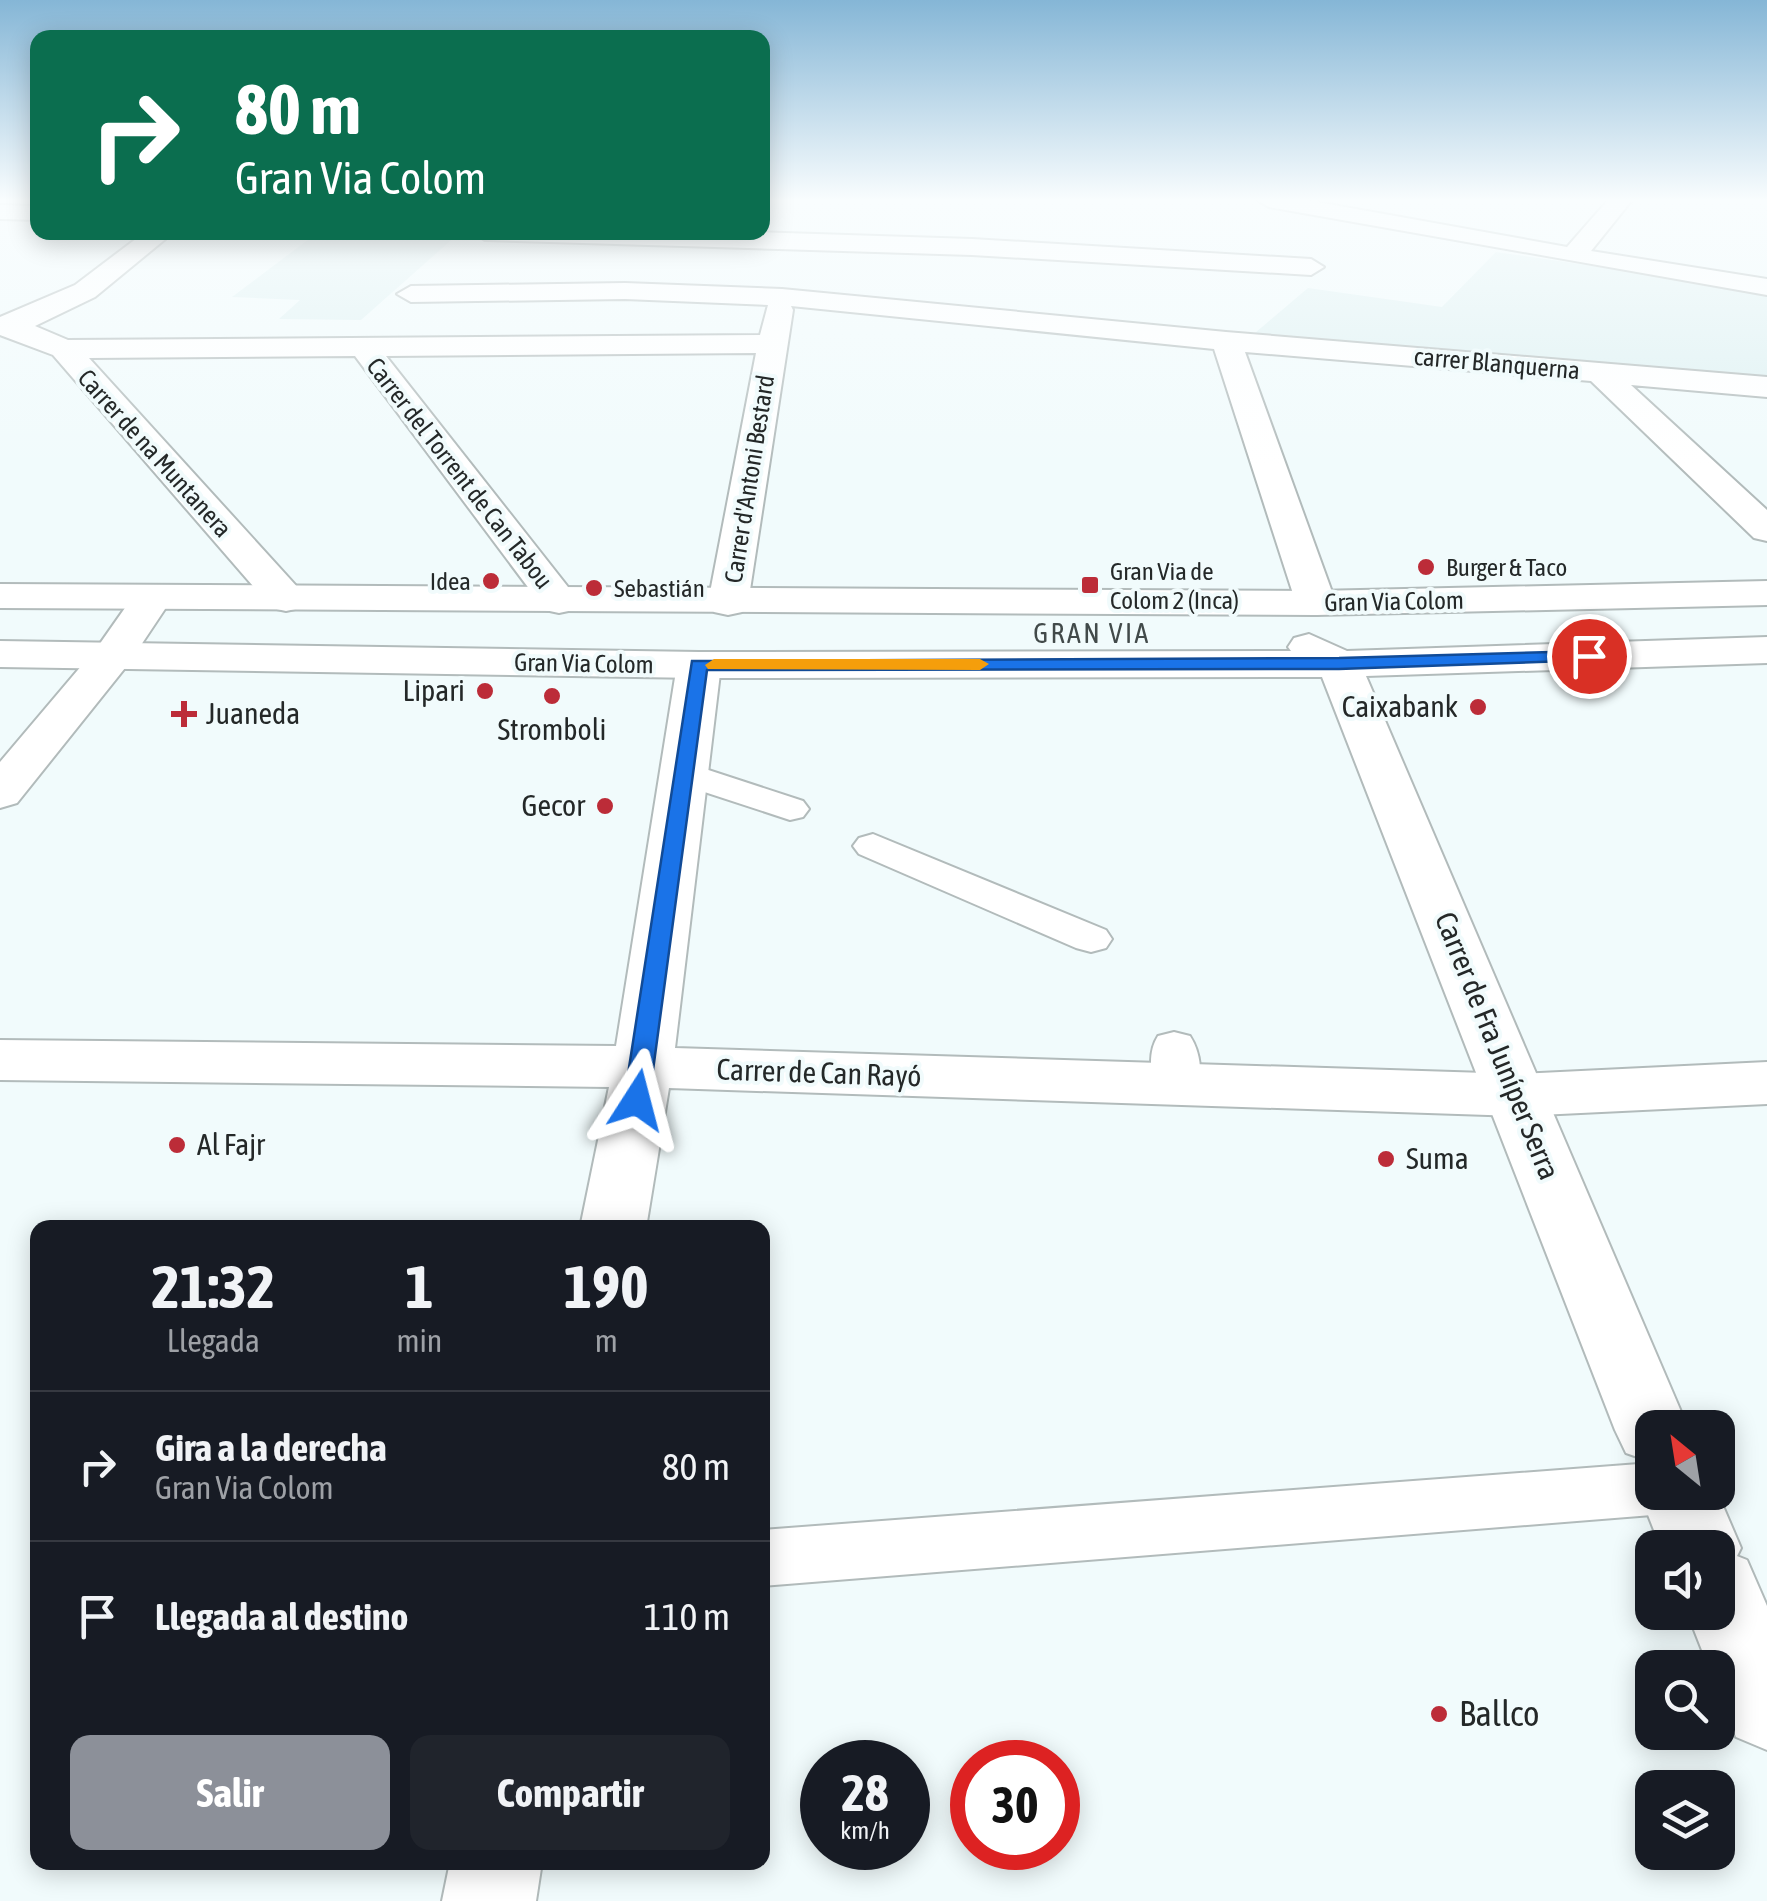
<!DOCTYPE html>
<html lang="es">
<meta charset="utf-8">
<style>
:root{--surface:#171b24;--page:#20242c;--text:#f1f3f6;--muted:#9ea1a6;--line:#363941;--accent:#8c9099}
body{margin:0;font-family:"Asap Condensed",sans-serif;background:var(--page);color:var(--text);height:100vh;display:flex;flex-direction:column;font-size:38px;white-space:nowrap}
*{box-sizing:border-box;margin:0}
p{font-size:32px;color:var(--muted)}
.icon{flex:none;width:55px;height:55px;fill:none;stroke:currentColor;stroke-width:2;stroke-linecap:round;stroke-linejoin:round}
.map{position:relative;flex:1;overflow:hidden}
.sheet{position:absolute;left:30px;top:1220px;width:740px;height:650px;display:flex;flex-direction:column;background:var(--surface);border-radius:20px;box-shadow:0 5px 25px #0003}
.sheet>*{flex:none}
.guide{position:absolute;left:30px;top:30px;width:740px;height:210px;border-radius:20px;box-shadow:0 5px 25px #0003;background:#0b6e4f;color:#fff;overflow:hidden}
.needle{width:65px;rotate:330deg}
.fabs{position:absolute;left:1635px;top:1410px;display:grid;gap:20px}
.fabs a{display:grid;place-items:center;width:100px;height:100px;border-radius:20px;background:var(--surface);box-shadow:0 5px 25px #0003;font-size:50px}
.speed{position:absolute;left:800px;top:1740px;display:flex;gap:20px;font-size:50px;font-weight:700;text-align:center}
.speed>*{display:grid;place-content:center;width:130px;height:130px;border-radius:50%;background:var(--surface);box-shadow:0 5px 25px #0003;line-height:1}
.speed small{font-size:25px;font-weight:400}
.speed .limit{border:15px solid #d22;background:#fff;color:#111}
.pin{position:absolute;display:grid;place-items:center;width:85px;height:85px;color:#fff;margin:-42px;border:5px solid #fff;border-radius:50%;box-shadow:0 2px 10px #0007}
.me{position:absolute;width:110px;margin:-55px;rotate:9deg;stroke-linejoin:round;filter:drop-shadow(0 0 8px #0008)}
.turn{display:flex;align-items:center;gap:35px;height:210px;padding:0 40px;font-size:45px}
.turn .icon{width:130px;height:130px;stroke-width:2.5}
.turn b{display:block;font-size:70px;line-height:85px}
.eta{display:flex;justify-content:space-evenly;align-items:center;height:170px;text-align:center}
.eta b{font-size:60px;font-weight:700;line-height:70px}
.button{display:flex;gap:20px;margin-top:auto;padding:20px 40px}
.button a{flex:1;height:115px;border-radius:20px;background:var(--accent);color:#fff;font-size:40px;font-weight:700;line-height:115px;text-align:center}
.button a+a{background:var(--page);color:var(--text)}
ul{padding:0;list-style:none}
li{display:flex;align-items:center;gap:30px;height:150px;padding:0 40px;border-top:2px solid var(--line)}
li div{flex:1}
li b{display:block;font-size:38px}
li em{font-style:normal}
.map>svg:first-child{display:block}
</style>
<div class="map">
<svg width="1767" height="1901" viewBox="0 0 1767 1901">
<rect width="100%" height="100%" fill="#f1fbfc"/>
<path fill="#def1f2" d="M317,233L388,232L457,235L361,320L279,319L300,300L232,297Z
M1496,252L1767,291V376L1255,333L1308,288L1442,307Z"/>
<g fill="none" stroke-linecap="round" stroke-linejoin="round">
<defs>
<path id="lane" d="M684,762L803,801L809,809L803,817L790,820L671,781L666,773L671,765Z
M873,834L1106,930L1112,939L1106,948L1091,952L1076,948L859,854L853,846L859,838Z
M1174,1032L1190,1036C1201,1053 1204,1078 1194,1095L1177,1100L1160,1095C1150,1079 1147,1053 1158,1036Z
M1652,1463V1492H1680L1673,1508L1652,1515L762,1586V1530Z"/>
<path id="street" d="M1257,200H1306L1567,247L1608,200H1632L1591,251L1767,279V295L1269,207Z
M0,205L38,206V220L0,219Z
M145,232H174L95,297L35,326L68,340L760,335L768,305L625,299L411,302L397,294L411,286L625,283L782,289L1226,332L1767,377V397L1631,385L1767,510V541L1754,538L1591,381L1245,352L1336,603L1330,612L1316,615L1302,612L1296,603L1214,349L791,306L793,310L748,603L742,612L728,615L714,612L708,603L756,353L386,356L579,601L573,610L559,613L545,610L355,356L89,358L300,590L306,599L300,608L286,611L272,608L53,355L0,335V317L75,285Z
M473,232H751L972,239L1311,259L1324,267L1311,275L972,255L485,240Z
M153,585L167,588L173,597L129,663L17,803L0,808V762L99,645L139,588Z
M699,652L714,656L721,665L675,1048L1518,1074L1767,1062V1104L1518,1116L669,1088L646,1228H580L609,1087L0,1080V1040L616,1046L677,665L684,656Z
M450,1862H542L536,1901H442Z"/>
<path id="secondary" d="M1767,581V605L1316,615L0,608V584L1316,591Z
M1309,634L1347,651L1767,637V663L1366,676L1688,1428H1652V1462L1626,1453L1615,1430L1322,677L699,678L0,667V641L699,652L1291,651L1288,647L1294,638Z
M1652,1467V1492H1717L1741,1548L1737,1556L1747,1560L1767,1606V1750L1736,1737L1718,1691V1668H1709L1687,1612H1718V1548H1661L1639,1492Z"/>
</defs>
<use href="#lane" stroke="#b2bbbb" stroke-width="4"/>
<use href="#street" stroke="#b2bbbb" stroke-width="4"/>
<use href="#secondary" stroke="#b2bbbb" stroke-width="4"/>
<use href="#lane" fill="#fff" fill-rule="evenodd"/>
<use href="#street" fill="#fff" fill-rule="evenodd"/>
<use href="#secondary" fill="#fff" fill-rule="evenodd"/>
</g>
<linearGradient id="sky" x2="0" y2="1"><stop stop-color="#85b6d6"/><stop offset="0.43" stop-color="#f9fdfe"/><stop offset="1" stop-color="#f9fdfe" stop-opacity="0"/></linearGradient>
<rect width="1767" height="466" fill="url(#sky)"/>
<path fill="#1a73e8" stroke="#114b97" stroke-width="2.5" d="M1589,651L1598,656L1595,660L1339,669L707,670L649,1100L646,1106H628L624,1100L692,661L1339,658Z"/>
<path fill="#f59e0b" d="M714,659H980L989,664L980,670L708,669L705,665Z"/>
<g fill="#bc2c38" stroke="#f1fbfc" stroke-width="4">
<circle cx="1426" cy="567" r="10"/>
<circle cx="491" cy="581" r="10"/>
<rect x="1080" y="575" width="20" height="20" rx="5"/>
<circle cx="594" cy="588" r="10"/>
<circle cx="485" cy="691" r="10"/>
<circle cx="552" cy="696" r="10"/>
<circle cx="1478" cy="707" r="10"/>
<path d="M179 699h10v10h10v10h-10v10h-10v-10h-10v-10h10z"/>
<circle cx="605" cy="806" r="10"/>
<circle cx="177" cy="1145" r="10"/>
<circle cx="1386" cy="1159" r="10"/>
<circle cx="1439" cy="1714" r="10"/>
</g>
<g text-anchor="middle" stroke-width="8" stroke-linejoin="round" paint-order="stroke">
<g font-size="25" fill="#242828" stroke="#f1fbfc">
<text transform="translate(1497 363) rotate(5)" y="9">carrer Blanquerna</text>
<text transform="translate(155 453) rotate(48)" y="9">Carrer de na Muntanera</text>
<text transform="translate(460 473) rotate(52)" y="9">Carrer del Torrent de Can Tabou</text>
<text transform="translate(749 479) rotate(-81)" y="9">Carrer d'Antoni Bestard</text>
<text transform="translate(1394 601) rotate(-1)" y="9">Gran Via Colom</text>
<text transform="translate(584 663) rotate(1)" y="9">Gran Via Colom</text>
</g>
<g font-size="25" fill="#242828" stroke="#f1fbfc" text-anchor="start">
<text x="1446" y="576">Burger &amp; Taco</text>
<text x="1110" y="580">Gran Via de<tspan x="1110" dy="29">Colom 2 (Inca)</tspan></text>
<text x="471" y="590" text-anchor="end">Idea</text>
<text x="614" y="597">Sebastián</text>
</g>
<g font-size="28" letter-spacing="2.5" fill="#424a4a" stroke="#f1fbfc">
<text x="1092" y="643">GRAN VIA</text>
</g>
<g font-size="30" fill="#242828" stroke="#f1fbfc" text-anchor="end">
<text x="465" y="701">Lipari</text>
<text x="1458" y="717">Caixabank</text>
<text x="206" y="724" text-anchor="start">Juaneda</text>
<text x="552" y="740" text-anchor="middle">Stromboli</text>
<text x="585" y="816">Gecor</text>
<text x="197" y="1155" text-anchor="start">Al Fajr</text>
<text x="1406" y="1169" text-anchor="start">Suma</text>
</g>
<g font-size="30" fill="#242828" stroke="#f1fbfc">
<text transform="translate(1497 1046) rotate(68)" y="10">Carrer de Fra Juníper Serra</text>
<text transform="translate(819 1073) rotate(2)" y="10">Carrer de Can Rayó</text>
</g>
<g font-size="35" fill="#242828" stroke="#f1fbfc" text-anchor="start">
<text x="1459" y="1726">Ballco</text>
</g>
</g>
</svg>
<div class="fabs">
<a><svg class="needle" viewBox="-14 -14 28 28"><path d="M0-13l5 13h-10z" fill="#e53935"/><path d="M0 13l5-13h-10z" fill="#9ea1a6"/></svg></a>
<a><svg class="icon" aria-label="sound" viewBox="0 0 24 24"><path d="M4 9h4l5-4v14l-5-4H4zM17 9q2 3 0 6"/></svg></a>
<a><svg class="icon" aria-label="search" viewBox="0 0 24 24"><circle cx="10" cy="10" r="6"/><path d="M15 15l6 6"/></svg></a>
<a><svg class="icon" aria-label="layers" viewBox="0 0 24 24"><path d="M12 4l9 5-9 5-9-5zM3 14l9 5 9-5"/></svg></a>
</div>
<div class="speed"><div>28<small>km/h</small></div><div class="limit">30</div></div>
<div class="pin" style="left:1589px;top:656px;background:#d93025"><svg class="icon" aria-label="arrive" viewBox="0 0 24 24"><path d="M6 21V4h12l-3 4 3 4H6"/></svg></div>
<svg class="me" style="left:637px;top:1100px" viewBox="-20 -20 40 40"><path d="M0-17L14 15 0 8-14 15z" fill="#1a73e8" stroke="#fff" stroke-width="4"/></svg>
<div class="guide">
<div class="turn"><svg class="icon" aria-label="right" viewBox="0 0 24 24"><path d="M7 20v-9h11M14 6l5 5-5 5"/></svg><div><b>80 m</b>Gran Via Colom</div></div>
</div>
<section class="sheet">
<div class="eta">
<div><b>21:32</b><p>Llegada</p></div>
<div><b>1</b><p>min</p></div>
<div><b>190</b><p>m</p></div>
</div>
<ul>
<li><svg class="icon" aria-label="right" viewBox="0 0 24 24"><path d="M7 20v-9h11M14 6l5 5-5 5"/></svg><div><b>Gira a la derecha</b><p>Gran Via Colom</p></div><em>80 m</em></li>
<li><svg class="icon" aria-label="arrive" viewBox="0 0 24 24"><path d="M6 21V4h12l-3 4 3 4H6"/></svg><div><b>Llegada al destino</b></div><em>110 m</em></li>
</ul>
<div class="button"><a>Salir</a><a>Compartir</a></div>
</section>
</div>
